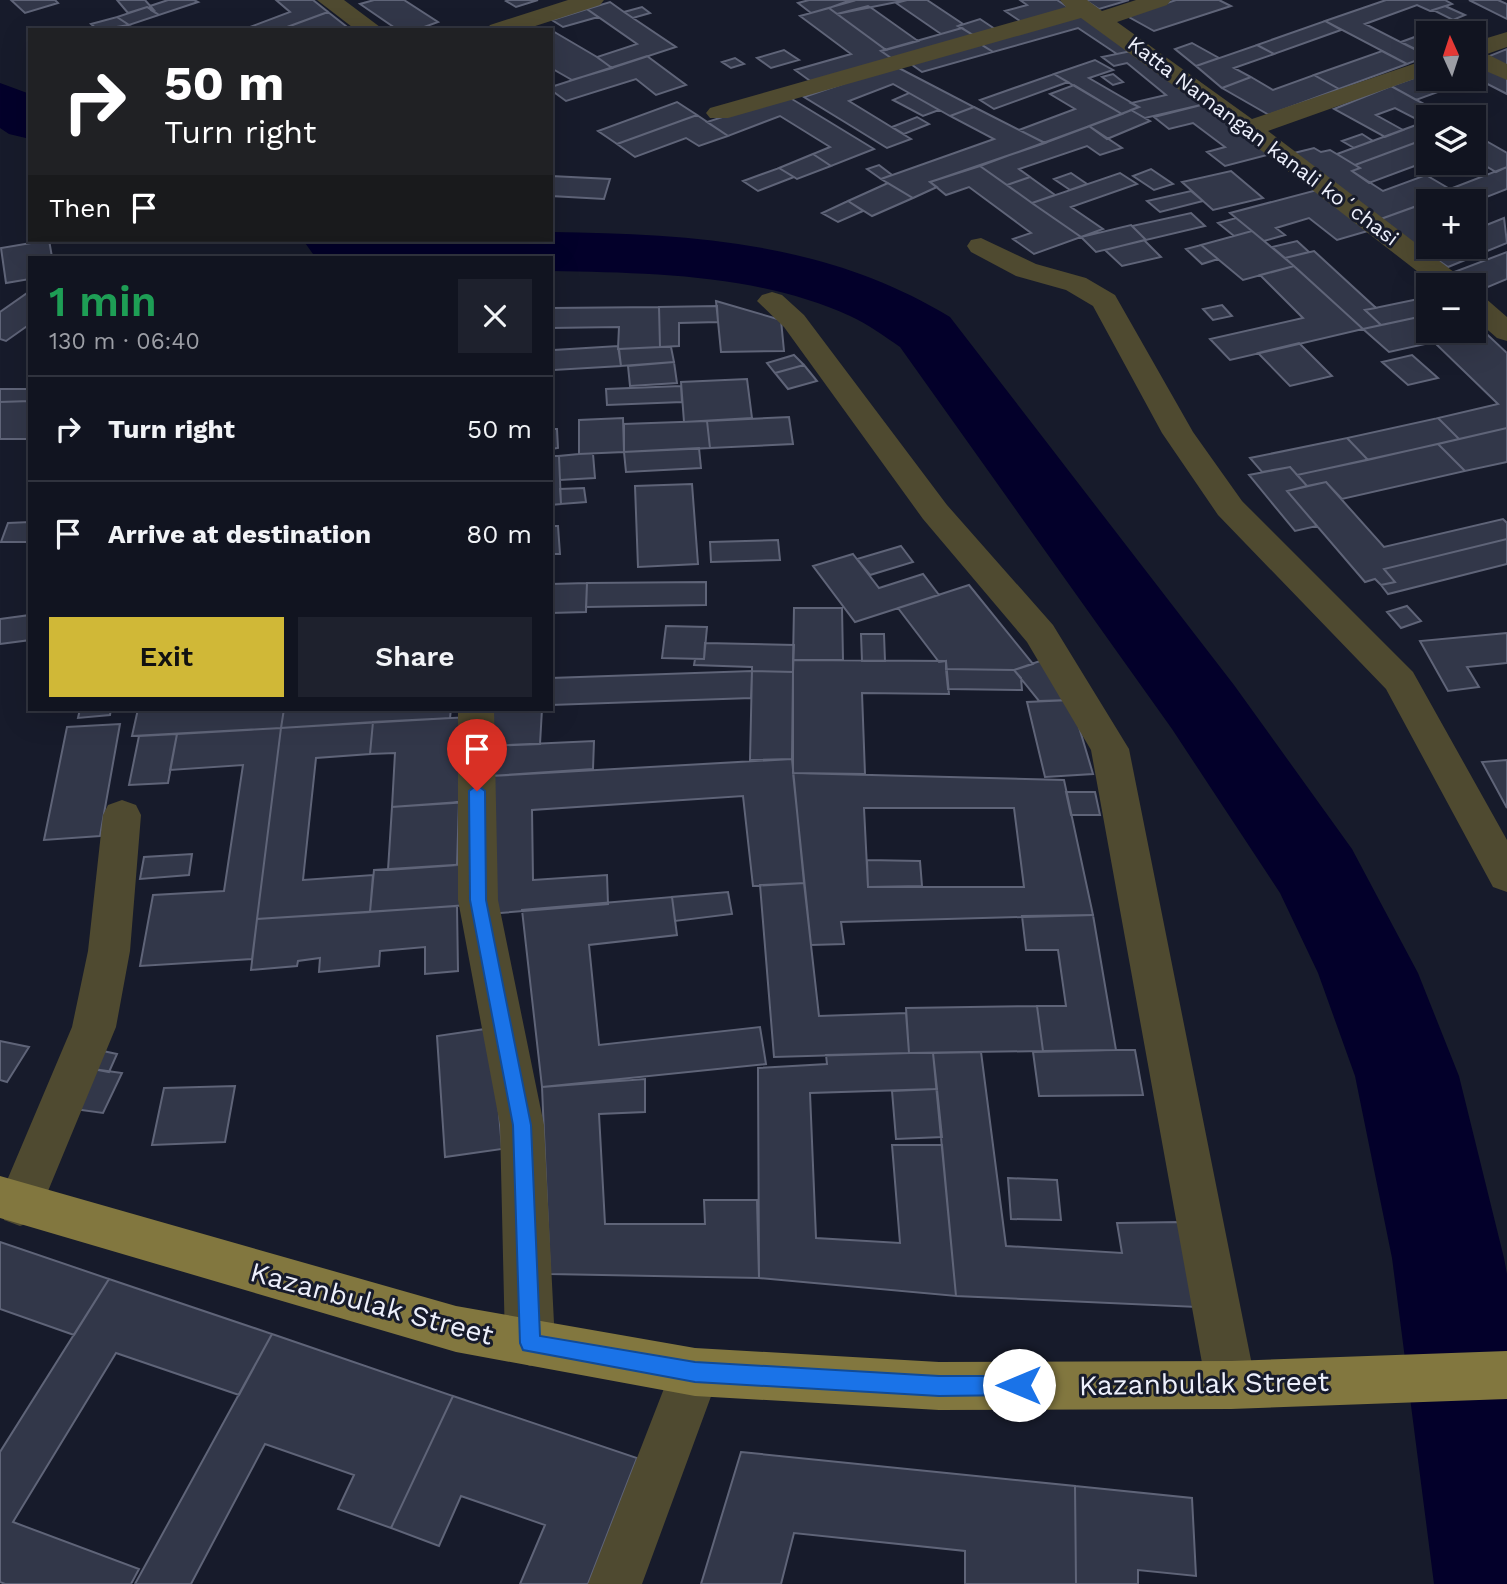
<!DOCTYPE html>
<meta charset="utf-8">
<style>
:root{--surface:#111420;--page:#1e212d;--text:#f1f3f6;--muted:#9c9ea5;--line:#30333e;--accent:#d0b837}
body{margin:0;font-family:"Work Sans",sans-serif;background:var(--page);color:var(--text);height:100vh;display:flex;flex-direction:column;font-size:26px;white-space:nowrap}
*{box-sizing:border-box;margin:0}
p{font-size:23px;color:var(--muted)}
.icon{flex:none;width:38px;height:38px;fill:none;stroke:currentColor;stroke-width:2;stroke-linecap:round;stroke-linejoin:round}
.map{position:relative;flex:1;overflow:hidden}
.details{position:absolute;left:28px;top:256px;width:525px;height:455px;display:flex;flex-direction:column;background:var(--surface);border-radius:0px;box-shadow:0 7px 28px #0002,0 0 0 2px var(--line)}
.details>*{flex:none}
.banner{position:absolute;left:28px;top:28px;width:525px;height:214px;border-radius:0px;box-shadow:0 7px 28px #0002,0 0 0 2px var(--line);background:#202124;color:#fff;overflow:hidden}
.needle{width:46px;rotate:357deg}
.tools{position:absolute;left:1416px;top:21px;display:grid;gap:14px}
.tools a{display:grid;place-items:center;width:70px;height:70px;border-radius:0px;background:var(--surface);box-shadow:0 7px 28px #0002,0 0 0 2px var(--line);font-size:35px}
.pin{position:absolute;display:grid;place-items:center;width:60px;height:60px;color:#fff;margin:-72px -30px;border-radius:50% 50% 50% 0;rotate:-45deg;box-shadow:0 0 7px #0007}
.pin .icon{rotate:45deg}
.me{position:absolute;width:77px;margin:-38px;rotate:270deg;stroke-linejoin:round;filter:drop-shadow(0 0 5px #0008)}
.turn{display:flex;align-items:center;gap:24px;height:147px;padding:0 21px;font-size:32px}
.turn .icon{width:91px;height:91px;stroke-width:2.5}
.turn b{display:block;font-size:49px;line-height:60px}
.then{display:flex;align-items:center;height:66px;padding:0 21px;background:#0003;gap:14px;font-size:26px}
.round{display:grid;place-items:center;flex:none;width:74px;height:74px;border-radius:0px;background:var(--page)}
.head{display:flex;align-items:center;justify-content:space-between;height:119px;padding:0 21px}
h1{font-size:42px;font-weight:600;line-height:52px;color:#1e9e55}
.primary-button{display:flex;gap:14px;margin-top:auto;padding:14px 21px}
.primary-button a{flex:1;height:80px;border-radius:0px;background:var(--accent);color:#111;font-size:28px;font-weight:600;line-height:80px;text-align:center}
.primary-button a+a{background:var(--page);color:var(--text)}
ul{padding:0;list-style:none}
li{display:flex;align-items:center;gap:21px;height:105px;padding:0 21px;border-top:2px solid var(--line)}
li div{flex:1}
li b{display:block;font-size:26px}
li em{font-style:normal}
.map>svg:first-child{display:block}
</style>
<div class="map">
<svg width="1507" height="1584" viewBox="0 0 1507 1584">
<rect width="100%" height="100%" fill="#171b2b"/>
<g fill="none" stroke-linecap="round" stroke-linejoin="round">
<path fill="#03002a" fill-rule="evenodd" d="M0,83L30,94V139L9,134L0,128Z
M551,232C692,234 827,242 950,317L1234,685L1352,849L1418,973L1459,1076L1504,1258L1507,1274V1584H1434L1392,1258L1355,1076L1318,973L1280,893L1172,729L900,347C884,336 868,324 850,316C757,274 652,273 551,271V257H326L313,254L303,240H551Z"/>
</g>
<path fill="#323749" stroke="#5f6478" stroke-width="2" fill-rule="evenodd" d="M11,0H55L58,3L25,13Z
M117,0H145L153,9L147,7L128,13Z
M168,0H194L198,2L159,15L151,10L150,6Z
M276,0H313L328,12L279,30H242L290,12Z
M374,0H404L438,22L416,30H398L360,4Z
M508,0H538L516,7L506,1Z
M809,0H851L853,1L811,13L798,3Z
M851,0H907L837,14L829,8Z
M907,0H927L963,24L958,26L962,28L941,34L896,3Z
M1020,0H1057L1071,9L1023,23L1005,11L1027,5Z
M1085,0H1129L1099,9Z
M1176,0H1219L1231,6L1154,31L1127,16Z
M1386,0H1445L1452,4L1430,11L1417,5L1365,24L1428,56L1407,64L1325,21Z
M1469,0H1498L1507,4V19Z
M610,2L624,12L676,47L612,68L597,57L637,44L587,9Z
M868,6L873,9L918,41L886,50L837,14Z
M1445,6L1465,15L1453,20L1433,10Z
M147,7L159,15L129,25L117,17Z
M642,7L650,13L633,18L624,12Z
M829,8L886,50L881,51L894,60L813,83L795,70L851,54L800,16Z
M587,9L598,17L563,27L552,20Z
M328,12L351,30H279Z
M1084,14L1136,50L1117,54L1078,28L993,52L979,43Z
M117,17L129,25L98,30L91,24Z
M980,19L995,29L973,35L958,26Z
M1325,21L1341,30L1274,54L1257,45Z
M1458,21L1480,32L1428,33V51L1423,53L1401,42Z
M962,28L976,37L894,60L881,51Z
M551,30L597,57L612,68L572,80L551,68Z
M979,43L993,52L922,72L908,62Z
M1192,43L1219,58L1196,66L1175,49Z
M1257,45L1274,54L1234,68L1251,77L1222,88L1196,66Z
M1507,49V67L1487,57Z
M784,50L799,60L771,68L757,58Z
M1136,50L1205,104L1145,118L1131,110L1139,107L1131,103L1166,95L1127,63L1114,66L1102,57Z
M1382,51L1407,64L1339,89L1314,75Z
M647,56L686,85L656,95L636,79L566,101L551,90V87Z
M735,58L744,64L731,68L722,62Z
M1095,60L1113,70L1089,78L1139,107L1122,114L1054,74Z
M1474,60L1507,77V94L1476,78L1416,100L1391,86L1428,73V79H1474Z
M895,66L974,107L950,116L893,84L849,101L911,139L887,148L804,97Z
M1054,74L1068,82L994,109L980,100Z
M1113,74L1123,82L1113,85L1102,77Z
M1314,75L1339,89L1269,115L1222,88L1251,77L1273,90Z
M1074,85L1122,114L1045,143L1019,130L1075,109L1050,94Z
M1391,86L1437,111L1416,119L1395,108L1376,115L1403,130L1385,137L1334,109Z
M909,93L939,110L923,116L893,100Z
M787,96L874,149L831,166L813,154L830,147L780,116L728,136L707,122Z
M677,102L697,115L617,144L598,131Z
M1205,104L1271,154L1225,166L1207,152L1225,147L1193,123L1169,129L1154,117Z
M974,107L1045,143L930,182L937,187L913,198L881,179L994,139L950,116Z
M1131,110L1150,121L1107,139L1089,126Z
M697,115L728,136L699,146L686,138L635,157L617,144Z
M917,117L929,124L904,134L892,127Z
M1427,121L1428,138L1355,165L1337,154Z
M1089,126L1122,148L1100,155L1087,146L1019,169L1030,177L1007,185L980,166Z
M1362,134L1373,141L1354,148L1342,141Z
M1474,134L1507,153V167L1496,172L1474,159Z
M1428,138V161L1369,183L1352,171L1360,168L1355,165Z
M1314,148L1321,152L1330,150L1360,168L1352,171L1383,191L1426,175L1470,201L1433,200L1378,220L1286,155Z
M813,154L831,166L797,179L779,168Z
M879,165L892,175L881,179L867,169Z
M980,166L1032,203L1081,237L1034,254L1013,239L1031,233L969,187L946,195L930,182Z
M1507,167V189L1474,202L1450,189Z
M779,168L794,177L758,191L743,181Z
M1151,169L1173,184L1154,190L1133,176Z
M1231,171L1263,198L1213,210L1182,182Z
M1071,173L1087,184L1070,190L1054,179Z
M1120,173L1137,184L1071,207L1103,229L1081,237L1032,203Z
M551,176L610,179L604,199L551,196Z
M1030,177L1055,195L1032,203L1007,185Z
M888,183L913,198L872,216L848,201Z
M1317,190L1371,230L1337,240L1309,218L1276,228L1285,235L1264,241L1230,213Z
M1191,191L1203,201L1160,212L1147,201Z
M848,201L863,211L838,222L822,213Z
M1428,202V220L1418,224L1428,230V247H1474V230L1504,218L1507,243L1448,267L1378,220Z
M1191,213L1205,226L1146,240L1132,226Z
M1236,218L1252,231L1234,236L1218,223Z
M1131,225L1146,240L1096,252L1081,237Z
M1252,231L1294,266L1243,280L1201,245Z
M49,240L52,257H30V279L6,283L1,248Z
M1144,240L1161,257L1122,266L1105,250Z
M1297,241L1309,252L1285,258L1272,247Z
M1201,245L1218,259L1202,264L1186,249Z
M1314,251L1376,308L1365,310L1381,325L1363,329L1285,258Z
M1507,252V279L1476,292L1474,285H1467L1449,274Z
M1294,266L1363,329L1230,360L1210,339L1303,318L1260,275Z
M30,291V324L6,341L0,339V312Z
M1428,297V315L1381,325L1365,310Z
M716,301L781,320L784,351L721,352Z
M1222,305L1232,316L1213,320L1203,309Z
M717,306L718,322L679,323V346L660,347L659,307Z
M659,307L660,347L618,349L619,327L551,328V308Z
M1428,315V331H1474V322L1507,353V428L1459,439L1438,418L1498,404L1434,342L1389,352L1363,329Z
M1299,343L1332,376L1290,386L1258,353Z
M618,346L621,366L554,370V350Z
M660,347H671L674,362L621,366L619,349Z
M794,355L804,365L775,373L767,363Z
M1412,355L1438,378L1408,385L1382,362Z
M674,362L677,383L630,386L628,366Z
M804,365L817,381L788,389L775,373Z
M747,379L752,418L684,422L681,382Z
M681,386L682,402L607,405L606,389Z
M0,389H30V401L0,402Z
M30,401V439H0V402Z
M789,417L793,444L710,448L707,421Z
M623,418L624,452L579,454V420Z
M1438,418L1459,439L1368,460L1347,438Z
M707,421L710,448L624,452V424Z
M1507,428V462L1465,471L1438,444Z
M551,429H557L558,448L551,449Z
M1347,438L1368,460L1297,475L1290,467L1262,472L1250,458Z
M1438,444L1465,471L1342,499L1326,482L1307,486L1297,475Z
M699,448L701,468L626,472L624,452Z
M579,454H593L595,478L560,480L559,456Z
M551,456H559L561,504L551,505Z
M1290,467L1307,486L1287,491L1317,526L1295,531L1249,475Z
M1326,482L1384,547L1503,519L1507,523V539L1384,569L1395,582L1381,585L1375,579L1365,582L1287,491Z
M692,484L698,564L638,567L635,486Z
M584,488L586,502L561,504L560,489Z
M30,522V542H1L8,523Z
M551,526H558L560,554H551Z
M1507,539V564L1388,594L1381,585L1395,582L1384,569Z
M778,540L780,560L711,562L710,542Z
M901,546L913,562L870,575L857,559Z
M853,554L879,588L923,574L939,595L855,622L813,566Z
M706,582V605L586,607L587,583Z
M587,583L586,612L551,613V584Z
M969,585L1033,664L1014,670L946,669V661L939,662L898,608Z
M1407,606L1421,621L1401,628L1387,612Z
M794,608H842L843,660H793Z
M30,615V640L0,644V619Z
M666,626L707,627L704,659L662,658Z
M1507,633V663L1467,667L1479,687L1448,691L1420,641Z
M861,634H884L885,661H862Z
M705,643L794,645L793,672L752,671V667L694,665L695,659H704Z
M793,660L946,661L949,694L862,693L865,774L793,773Z
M1043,660L1071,700L1039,701L1014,670Z
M946,669L1014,670L1021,678L1022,690L948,689Z
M752,671L793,672L792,759L750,760Z
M752,671L751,698L551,705V678Z
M1071,700L1093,774L1045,777L1027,702Z
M80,709H111L110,715L78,718Z
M138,709H284L281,728L132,736Z
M284,709H451L450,718L281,728Z
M489,709H542L540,744L486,746Z
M471,717L468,802L392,807L395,753L370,754L373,722Z
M373,722L370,754L316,758L303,880L373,875L370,912L257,919L281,728Z
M120,724L100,836L44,840L67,727Z
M281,728L252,959L140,966L153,895L224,891L243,765L170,770L177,734Z
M177,734L168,783L129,785L139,736Z
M594,741L593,769L490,776L486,746Z
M792,759L804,883L753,886L743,796L532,810L533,880L607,875L608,904L488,914L490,776Z
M1507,760V808L1482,762Z
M793,773L1064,780L1093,915L841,922L844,944L811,945ZM864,808H1014L1024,887H868Z
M1066,792H1095L1100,815H1071Z
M459,802L457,865L388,870L392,807Z
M192,854L189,875L140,879L144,857Z
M867,860L920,861L922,886L868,887Z
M469,864L468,905L370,912L374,870Z
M804,883L819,1016L906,1013L909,1053L774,1057L760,885Z
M728,892L732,914L675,921L672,897Z
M672,897L677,935L589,945L599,1045L760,1027L766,1064L542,1087L522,910Z
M457,906L458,971L425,974V947L380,951L379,966L319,972L320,958L298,961L297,966L251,970L257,919Z
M1093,915L1116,1050L1043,1051L1037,1006H1066L1058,950H1026L1022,916Z
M1037,1006L1043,1051L909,1053L906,1008Z
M492,1028L502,1149L445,1157L437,1036Z
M0,1041L29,1047L7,1082L0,1080Z
M1116,1050H1135L1143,1095L1039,1096L1033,1052Z
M103,1051L117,1054L109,1072L93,1069Z
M981,1052L1006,1246L1122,1253L1117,1223L1179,1222L1197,1307L956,1296L933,1053Z
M909,1053H933L937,1089L810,1093L816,1238L900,1243L892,1145H942L956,1296L759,1278L758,1068L827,1064L826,1055Z
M93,1069L122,1073L103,1113L74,1109Z
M645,1079V1112L599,1114L605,1224H705L704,1200H757L759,1278L550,1274L542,1087Z
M235,1086L225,1142L152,1145L164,1088Z
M937,1089L942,1137L896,1139L892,1091Z
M1008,1178L1057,1180L1061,1220L1011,1219Z
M0,1242L109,1279L74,1335L0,1309Z
M109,1279L272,1334L239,1395L116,1353L13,1522L139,1569L131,1584H5L0,1582V1452Z
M272,1334L453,1396L391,1528L338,1509L354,1475L265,1444L191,1584H135Z
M453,1396L637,1458L588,1584H520L545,1525L461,1496L439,1546L391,1528Z
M741,1452L1075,1486L1076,1584H965V1551L794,1533L781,1584H701Z
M1075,1486L1192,1498L1196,1576L1138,1570V1584H1076Z"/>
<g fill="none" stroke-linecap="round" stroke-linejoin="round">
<path fill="#4f4a30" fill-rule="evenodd" d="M317,0H344L384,30H356Z
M568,0H604L600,5L523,30H486L490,25Z
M1060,0H1087L1102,11L1136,0H1171L1167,5L1117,22L1252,119L1428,59V74L1268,131L1463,279L1467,285H1435L1240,134L1081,18L728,118H710L706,113L710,108L1066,7Z
M1507,32V47L1487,54L1507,64V80L1474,66V42Z
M981,238L1036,264L1086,278L1115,295L1193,432L1242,501L1413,672L1507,840V892L1493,887L1386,689L1218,515L1162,433L1093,306L1066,290L1016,276L971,252L967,246L971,240Z
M772,292L782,295L804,315L947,505L1053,625L1129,749L1256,1385L1249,1402L1231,1409L1213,1402L1206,1385L1091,750L1027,642L923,519L784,327L757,301L762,295Z
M1474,294L1484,297L1507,317V341L1497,338L1474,318Z
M458,709H494L498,900L544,1125L555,1343L547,1359L530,1366L513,1359L505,1343L500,1125L458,900Z
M122,800L136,805L141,815L130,951L116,1027L36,1220L20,1226L4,1220L0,1197L72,1027L88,951L103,815L108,805Z
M695,1348L713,1355L720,1372L642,1584H588L677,1355Z"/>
<path fill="#82773f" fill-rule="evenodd" d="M0,1176L456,1306L695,1348L939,1362L1231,1361L1507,1351V1399L1231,1409L939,1410L695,1396L456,1352L0,1218Z"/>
</g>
<path fill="#1a73e8" stroke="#114b97" stroke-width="2" d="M477,785L485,791L486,900L531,1125L540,1336L695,1362L939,1376H1019L1026,1378L1029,1385L1026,1393L1019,1395L939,1396L695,1382L523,1350L520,1343L513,1125L470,900L469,791Z"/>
<g text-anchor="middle" stroke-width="6" stroke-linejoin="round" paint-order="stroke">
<g font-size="21" fill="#edf0fc" stroke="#171b2b">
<text transform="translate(1263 141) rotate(37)" y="7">Katta Namangan kanali koʻchasi</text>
</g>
<g font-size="28" fill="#edf0fc" stroke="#171b2b">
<text transform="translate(372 1303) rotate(15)" y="10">Kazanbulak Street</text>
<text transform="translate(1204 1383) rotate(-1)" y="10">Kazanbulak Street</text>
</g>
</g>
</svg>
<div class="tools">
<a><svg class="needle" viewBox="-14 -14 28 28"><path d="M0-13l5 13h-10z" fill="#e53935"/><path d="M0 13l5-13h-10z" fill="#9c9ea5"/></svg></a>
<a><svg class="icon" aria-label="layers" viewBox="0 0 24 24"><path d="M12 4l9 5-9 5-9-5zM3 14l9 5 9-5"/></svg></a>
<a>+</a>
<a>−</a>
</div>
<div class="pin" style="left:477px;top:791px;background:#d93025"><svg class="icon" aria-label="arrive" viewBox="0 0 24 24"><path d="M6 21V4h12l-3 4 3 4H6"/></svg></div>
<svg class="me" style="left:1019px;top:1385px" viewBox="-20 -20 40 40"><circle r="19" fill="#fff"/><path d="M0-13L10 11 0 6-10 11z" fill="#1a73e8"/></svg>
<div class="banner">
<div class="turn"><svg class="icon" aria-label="right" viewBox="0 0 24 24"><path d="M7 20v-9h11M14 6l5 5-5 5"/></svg><div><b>50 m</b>Turn right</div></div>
<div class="then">Then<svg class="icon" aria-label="arrive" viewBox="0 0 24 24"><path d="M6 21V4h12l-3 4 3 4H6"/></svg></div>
</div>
<section class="details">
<div class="head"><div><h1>1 min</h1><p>130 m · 06:40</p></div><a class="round"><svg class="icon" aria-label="close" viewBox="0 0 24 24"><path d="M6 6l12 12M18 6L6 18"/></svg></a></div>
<ul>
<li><svg class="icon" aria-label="right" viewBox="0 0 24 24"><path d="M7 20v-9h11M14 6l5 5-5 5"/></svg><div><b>Turn right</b></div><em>50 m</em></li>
<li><svg class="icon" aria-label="arrive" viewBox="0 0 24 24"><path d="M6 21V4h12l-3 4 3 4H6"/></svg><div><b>Arrive at destination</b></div><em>80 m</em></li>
</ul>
<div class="primary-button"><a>Exit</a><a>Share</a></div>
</section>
</div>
